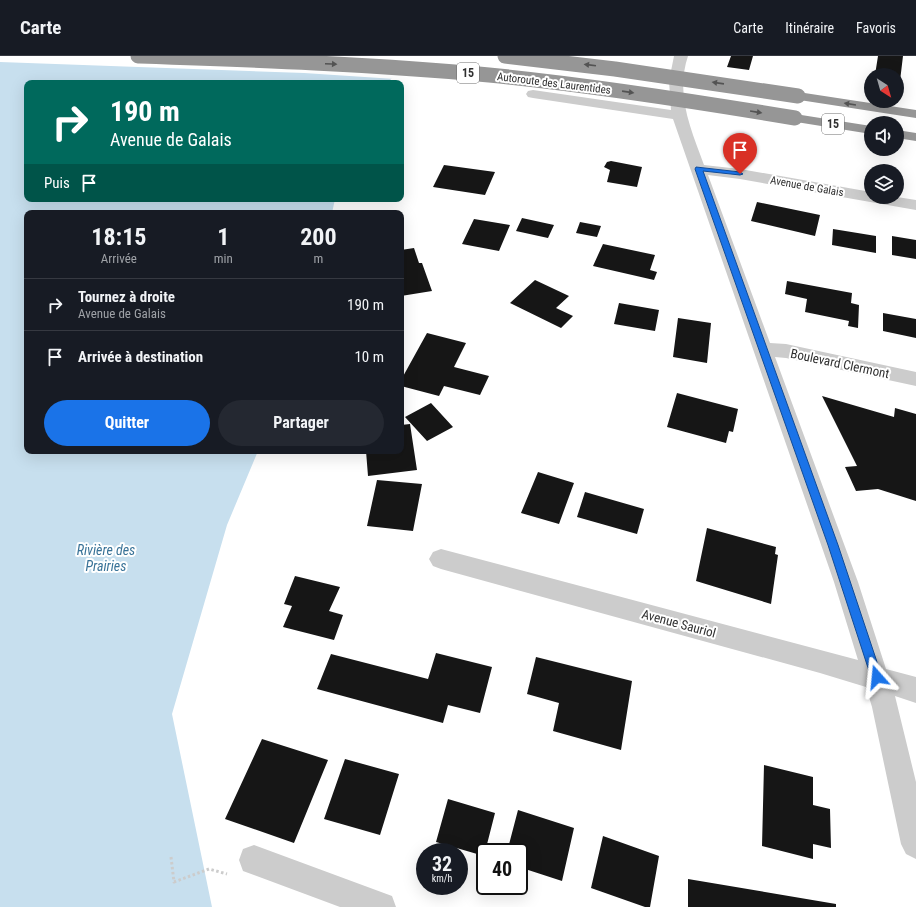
<!DOCTYPE html>
<html lang="fr">
<meta charset="utf-8">
<style>
:root{--surface:#171b24;--page:#242831;--text:#f1f3f6;--muted:#9ea1a6;--line:#363941;--accent:#1a73e8}
body{margin:0;font-family:"Roboto Condensed",sans-serif;background:var(--page);color:var(--text);height:100vh;display:flex;flex-direction:column;font-size:15px;white-space:nowrap}
*{box-sizing:border-box;margin:0}
p{font-size:13px;color:var(--muted)}
.icon{flex:none;width:22px;height:22px;fill:none;stroke:currentColor;stroke-width:2;stroke-linecap:round;stroke-linejoin:round}
.map{position:relative;flex:1;overflow:hidden}
.side{position:absolute;left:24px;top:154px;width:380px;height:244px;display:flex;flex-direction:column;background:var(--surface);border-radius:8px;box-shadow:0 4px 16px #0002}
.side>*{flex:none}
.guide{position:absolute;left:24px;top:24px;width:380px;height:122px;border-radius:8px;box-shadow:0 4px 16px #0002;background:#00695c;color:#fff;overflow:hidden}
.needle{width:26px;rotate:143deg}
.buttons{position:absolute;left:864px;top:12px;display:grid;gap:8px}
.buttons a{display:grid;place-items:center;width:40px;height:40px;border-radius:50%;background:var(--surface);box-shadow:0 4px 16px #0002;font-size:20px}
.speed{position:absolute;left:416px;top:787px;display:flex;gap:8px;font-size:20px;font-weight:700;text-align:center}
.speed>*{display:grid;place-content:center;width:52px;height:52px;border-radius:50%;background:var(--surface);box-shadow:0 4px 16px #0002;line-height:1}
.speed small{font-size:10px;font-weight:400}
.speed .limit{border:2px solid #111;border-radius:6px;background:#fff;color:#111}
.pin{position:absolute;display:grid;place-items:center;width:34px;height:34px;color:#fff;margin:-41px -17px;border-radius:50% 50% 50% 0;rotate:-45deg;box-shadow:0 0 4px #0007}
.pin .icon{rotate:45deg}
.me{position:absolute;width:44px;margin:-22px;rotate:342deg;stroke-linejoin:round;filter:drop-shadow(0 0 3px #0008)}
.turn{display:flex;align-items:center;gap:14px;height:84px;padding:0 20px;font-size:18px}
.turn .icon{width:52px;height:52px;stroke-width:2.5}
.turn b{display:block;font-size:28px;line-height:34px}
.then{display:flex;align-items:center;height:38px;padding:0 20px;background:#0003;gap:8px;font-size:15px}
.eta{display:flex;justify-content:space-evenly;align-items:center;height:68px;text-align:center}
.eta b{font-size:24px;font-weight:700;line-height:28px}
.primary-button{display:flex;gap:8px;margin-top:auto;padding:8px 20px}
.primary-button a{flex:1;height:46px;border-radius:24px;background:var(--accent);color:#fff;font-size:16px;font-weight:700;line-height:46px;text-align:center}
.primary-button a+a{background:var(--page);color:var(--text)}
ul{padding:0;list-style:none}
li{display:flex;align-items:center;gap:12px;height:52px;padding:0 20px;border-top:1px solid var(--line)}
li div{flex:1}
li b{display:block;font-size:15px}
li em{font-style:normal}
header{display:flex;align-items:center;gap:24px;box-sizing:border-box;height:56px;padding:0 20px;background:var(--surface);border-bottom:1px solid var(--line)}
header strong{font-size:19px}
nav{display:flex;gap:22px;margin-inline-start:auto;font-size:14px}
.map>svg:first-child{display:block}
</style>
<header>
<strong>Carte</strong>
<nav><a>Carte</a><a>Itinéraire</a><a>Favoris</a></nav>
</header>
<div class="map">
<svg width="916" height="851" viewBox="0 0 916 851">
<rect width="100%" height="100%" fill="#fff"/>
<path fill="#c7dfee" d="M0,0H415L387,27H27V143H335L332,157H27V395H258L227,469L172,658L212,851H0Z"/>
<path fill="#fff" d="M0,0H417L395,23L304,17L0,6Z"/>
<path fill="#161616" d="M731,0H753L749,14L727,11Z
M878,0H903L900,25H897V19H875Z
M611,105L642,111L637,131L607,126L610,114L604,111L607,106Z
M444,109L495,116L485,139L433,131Z
M757,146L820,159L815,180L751,165Z
M522,162L554,169L548,182L516,175Z
M474,163L510,169L499,195L462,188Z
M580,166L601,170L597,181L576,177Z
M833,173L876,180V197L832,189Z
M892,180L916,184V203L892,199Z
M603,188L655,199L650,214L657,216L654,224L593,210Z
M414,192L419,207H422L432,235L401,240V194Z
M535,224L569,240L556,252L573,260L561,272L510,247Z
M787,225L852,237L851,247L859,249L858,272L848,270L849,265L805,256L807,243L785,238Z
M619,247L659,254L655,275L614,268Z
M883,257L916,263V282L883,275Z
M678,262L711,267L707,307L673,301Z
M427,277L466,287L454,311L489,320L480,339L444,330L439,340L401,330V324Z
M677,337L738,353L733,376L729,375L726,387L667,371Z
M822,340L894,361L895,352L916,358V445L878,433L856,435L845,411L857,410Z
M431,347L453,371L427,385L405,361Z
M410,368L417,414L368,420L366,395H401V369Z
M538,416L574,427L559,468L521,457Z
M377,424L422,428L413,475L367,470Z
M585,436L644,453L637,478L577,461Z
M707,472L776,491L775,498L778,499L771,548L696,525Z
M295,520L340,531L329,555L343,559L334,584L283,571L292,550L284,548Z
M436,597L492,611L480,657L448,649L443,667L317,633L331,598L428,623Z
M536,601L632,625L621,694L553,675L559,647L527,638Z
M262,683L328,704L294,787L225,763Z
M345,703L399,718L380,779L324,763Z
M764,709L813,721V749L830,753L831,792L813,788V803L762,790Z
M448,743L495,757L484,800L436,786Z
M518,754L574,772L562,825L519,811V796H507Z
M603,780L659,800L650,851H645L591,832Z
M688,823L836,848V851H688Z"/>
<g fill="none" stroke-linecap="round" stroke-linejoin="round">
<path stroke="#ccc" stroke-width="3" stroke-dasharray="2.5 2.5" stroke-linecap="butt" d="M171,801L174,826L209,813L227,818"/>
<path fill="#ccc" fill-rule="evenodd" d="M674,0H688C675,39 691,73 704,109L740,113L871,136V141H897L916,144V154L740,123L708,119L770,287L786,288L916,316V330L786,302L775,301L858,526L886,613L916,621V647L895,640L916,726V803L906,798L901,788L872,651L866,631L820,617L441,513L433,510L429,503L433,496L441,493L858,604L834,526L673,63L533,42L528,41L526,38L528,35L533,34L671,54L669,25Z
M254,789L392,840L396,851H340L243,815L239,804L243,793Z"/>
<path fill="#969696" fill-rule="evenodd" d="M798,36L916,54V62L793,43L791,40L793,37Z
M795,58L871,70V78L790,65L788,62L790,59Z
M897,74L916,77V85L897,82Z"/>
<path stroke="#969696" stroke-width="15" d="M138,0C255,4 373,8 489,19C592,29 693,45 795,62
M505,0L615,13L798,40"/>
</g>
<defs><path id="oneway-solid" d="M-6-.8H1V-3.2L6.5 0L1 3.2V.8H-6Z"/></defs>
<g fill="#535353">
<use href="#oneway-solid" transform="translate(331 8) rotate(3)"/>
<use href="#oneway-solid" transform="translate(590 9) rotate(-173)"/>
<use href="#oneway-solid" transform="translate(718 27) rotate(-172)"/>
<use href="#oneway-solid" transform="translate(628 36) rotate(8)"/>
<use href="#oneway-solid" transform="translate(850 48) rotate(-171)"/>
<use href="#oneway-solid" transform="translate(756 56) rotate(9)"/>
</g>
<path fill="#1a73e8" stroke="#114b97" d="M696,111L740,116L743,118L740,119L703,115L838,489L882,621L881,625L877,626L873,625L871,621L828,489L695,113Z"/>
<g text-anchor="middle" stroke-width="4" stroke-linejoin="round" paint-order="stroke">
<g font-size="11" fill="#2f2f2f" stroke="#fff">
<text transform="translate(554 27) rotate(7)" y="4">Autoroute des Laurentides</text>
<text transform="translate(807 130) rotate(10)" y="4">Avenue de Galais</text>
</g>
<g fill="#fff" stroke="#6d6d6d" stroke-width="1">
<rect x="457" y="7" width="22" height="20" rx="3"/>
<rect x="822" y="58" width="22" height="20" rx="3"/>
</g>
<g font-size="12" font-weight="bold" fill="#2f2f2f">
<text x="468" y="21">15</text>
<text x="833" y="72">15</text>
</g>
<g font-size="13" fill="#2f2f2f" stroke="#fff">
<text transform="translate(840 307) rotate(12)" y="5">Boulevard Clermont</text>
<text transform="translate(679 567) rotate(15)" y="5">Avenue Sauriol</text>
</g>
<g font-size="14" font-style="italic" fill="#387297" stroke="#fff">
<text x="106" y="499">Rivière des<tspan x="106" dy="16">Prairies</tspan></text>
</g>
</g>
</svg>
<div class="buttons">
<a><svg class="needle" viewBox="-14 -14 28 28"><path d="M0-13l5 13h-10z" fill="#e53935"/><path d="M0 13l5-13h-10z" fill="#9ea1a6"/></svg></a>
<a><svg class="icon" aria-label="sound" viewBox="0 0 24 24"><path d="M4 9h4l5-4v14l-5-4H4zM17 9q2 3 0 6"/></svg></a>
<a><svg class="icon" aria-label="layers" viewBox="0 0 24 24"><path d="M12 4l9 5-9 5-9-5zM3 14l9 5 9-5"/></svg></a>
</div>
<div class="speed"><div>32<small>km/h</small></div><div class="limit">40</div></div>
<div class="pin" style="left:740px;top:118px;background:#d93025"><svg class="icon" aria-label="arrive" viewBox="0 0 24 24"><path d="M6 21V4h12l-3 4 3 4H6"/></svg></div>
<svg class="me" style="left:877px;top:621px" viewBox="-20 -20 40 40"><path d="M0-17L14 15 0 8-14 15z" fill="#1a73e8" stroke="#fff" stroke-width="4"/></svg>
<div class="guide">
<div class="turn"><svg class="icon" aria-label="right" viewBox="0 0 24 24"><path d="M7 20v-9h11M14 6l5 5-5 5"/></svg><div><b>190 m</b>Avenue de Galais</div></div>
<div class="then">Puis<svg class="icon" aria-label="arrive" viewBox="0 0 24 24"><path d="M6 21V4h12l-3 4 3 4H6"/></svg></div>
</div>
<section class="side">
<div class="eta">
<div><b>18:15</b><p>Arrivée</p></div>
<div><b>1</b><p>min</p></div>
<div><b>200</b><p>m</p></div>
</div>
<ul>
<li><svg class="icon" aria-label="right" viewBox="0 0 24 24"><path d="M7 20v-9h11M14 6l5 5-5 5"/></svg><div><b>Tournez à droite</b><p>Avenue de Galais</p></div><em>190 m</em></li>
<li><svg class="icon" aria-label="arrive" viewBox="0 0 24 24"><path d="M6 21V4h12l-3 4 3 4H6"/></svg><div><b>Arrivée à destination</b></div><em>10 m</em></li>
</ul>
<div class="primary-button"><a>Quitter</a><a>Partager</a></div>
</section>
</div>
